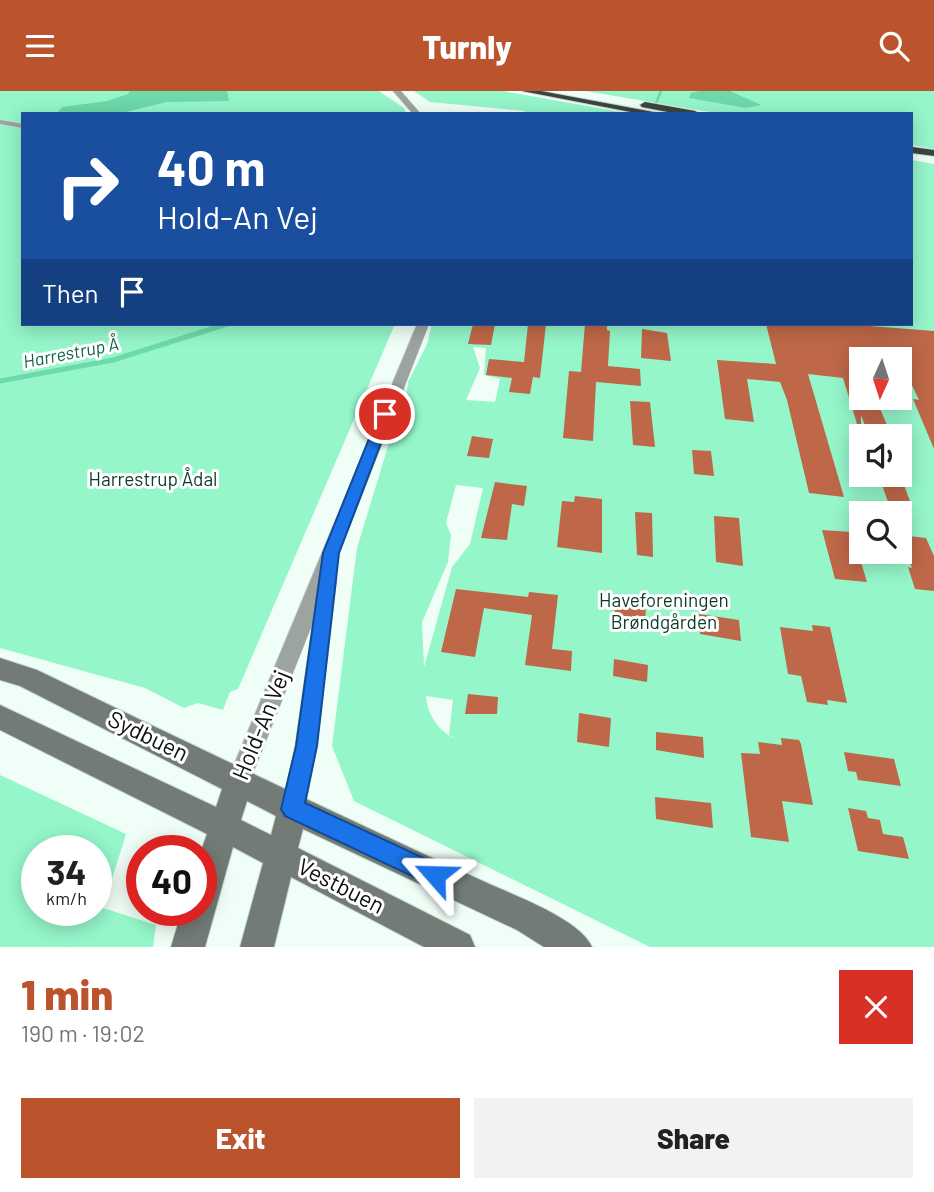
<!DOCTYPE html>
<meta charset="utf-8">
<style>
:root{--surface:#fff;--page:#f2f2f2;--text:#202124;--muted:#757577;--accent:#bb542d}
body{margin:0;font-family:Barlow,sans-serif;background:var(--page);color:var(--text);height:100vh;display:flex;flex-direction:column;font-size:26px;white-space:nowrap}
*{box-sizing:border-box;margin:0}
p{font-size:23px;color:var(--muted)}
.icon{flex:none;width:38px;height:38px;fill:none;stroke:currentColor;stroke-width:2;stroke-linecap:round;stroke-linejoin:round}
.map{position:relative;height:856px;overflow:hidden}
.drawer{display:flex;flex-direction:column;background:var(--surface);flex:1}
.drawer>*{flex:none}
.banner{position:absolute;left:21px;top:21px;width:892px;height:214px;border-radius:0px;box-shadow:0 4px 18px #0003;background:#1a4fa0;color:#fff;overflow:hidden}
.needle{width:46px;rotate:183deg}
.buttons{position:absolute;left:849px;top:256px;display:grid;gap:14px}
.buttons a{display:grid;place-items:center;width:63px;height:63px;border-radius:0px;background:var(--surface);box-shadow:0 4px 18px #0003;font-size:35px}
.speed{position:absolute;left:21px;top:744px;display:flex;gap:14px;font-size:35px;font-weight:700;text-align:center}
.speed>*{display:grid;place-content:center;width:91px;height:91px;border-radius:50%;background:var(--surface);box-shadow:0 4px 18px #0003;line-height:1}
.speed small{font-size:18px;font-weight:400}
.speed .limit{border:10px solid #d22;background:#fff;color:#111}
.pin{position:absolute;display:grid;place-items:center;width:60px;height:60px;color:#fff;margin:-30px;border:4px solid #fff;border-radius:50%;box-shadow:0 2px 7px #0007}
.me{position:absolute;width:77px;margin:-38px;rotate:295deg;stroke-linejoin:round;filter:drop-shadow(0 0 5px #0008)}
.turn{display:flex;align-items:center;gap:24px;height:147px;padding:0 21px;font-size:32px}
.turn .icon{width:91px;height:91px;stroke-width:2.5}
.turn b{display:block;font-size:49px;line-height:60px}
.then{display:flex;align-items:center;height:66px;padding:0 21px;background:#0003;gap:14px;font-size:26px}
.round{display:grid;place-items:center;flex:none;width:74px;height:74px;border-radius:0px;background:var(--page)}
.headline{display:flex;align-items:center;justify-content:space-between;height:119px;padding:0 21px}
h1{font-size:42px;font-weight:800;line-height:52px;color:var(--accent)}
.button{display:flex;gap:14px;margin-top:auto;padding:14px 21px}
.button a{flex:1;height:80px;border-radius:0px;background:var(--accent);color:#fff;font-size:28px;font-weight:800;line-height:80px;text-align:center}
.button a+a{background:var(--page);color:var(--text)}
header{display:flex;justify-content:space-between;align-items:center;height:91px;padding:0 21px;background:var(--accent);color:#fff;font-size:32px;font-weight:800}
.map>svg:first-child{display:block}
</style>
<header><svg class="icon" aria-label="menu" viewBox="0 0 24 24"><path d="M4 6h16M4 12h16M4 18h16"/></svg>Turnly<svg class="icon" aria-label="search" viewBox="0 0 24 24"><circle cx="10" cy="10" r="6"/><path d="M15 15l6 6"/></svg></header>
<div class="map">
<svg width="934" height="856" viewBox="0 0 934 856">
<rect width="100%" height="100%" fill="#effef6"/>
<path fill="#95f6ca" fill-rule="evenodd" d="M0,0H379L404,17L406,23H23V233H395L238,598L230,601L223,619L198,612L184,617L145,597L0,557Z
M414,0H503L632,23H520L525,20L430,11Z
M585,0H934V58L912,54V23H722Z
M912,69L934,73V856H650L354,710L332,655L357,457L393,339L405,318L408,291L427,253L432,233H912ZM473,256L486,257L484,284L500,288L495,311L466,309L480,277ZM861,268H900V306H861ZM861,345H900V383H861ZM456,394L483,397L470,453L452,476L424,576L422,531L448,471L451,444L446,432ZM861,422H900V460H861ZM426,605L453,609L449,644L457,648C439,642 427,623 426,605Z
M0,684L126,743L103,817L156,834L153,856H0ZM37,760H96V819H37Z"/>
<path fill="#6ed9ab" d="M130,0H227L229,10L167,11L117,23L58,21L62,16L107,10L128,3Z
M699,0H730L761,14L746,17L689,7L691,2Z"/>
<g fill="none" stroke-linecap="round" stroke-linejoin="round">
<path stroke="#6ed9ab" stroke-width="2.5" d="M656,12L661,0"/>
<path stroke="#6ed9ab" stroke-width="5" d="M0,290L113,269L227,233"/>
</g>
<path fill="#bf6849" d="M473,233H495L491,254L468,253Z
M528,233H546L540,287L533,286L530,303L509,301L512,287L486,284L489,268L524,271Z
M585,233L607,235V239L610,240L608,275L640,278L641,295L596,291L593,350L563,347L569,280L581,281Z
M766,233H844L934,240V358L913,308L919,309L899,267L861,264V309L877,310L891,344L868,342L861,324V333H857L843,287L808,283L844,406L809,402L787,309L780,291L747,288L754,331L725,328L717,269L776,273Z
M642,238L667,242L671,270L641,267Z
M630,310L650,311L655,356L633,354Z
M472,345L493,348L489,367L467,365Z
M692,359L711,360L714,385L694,383Z
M495,391L527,395L524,415L512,413L507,449L481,447Z
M881,391L904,394L911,413L888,411Z
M575,405L602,408V462L557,456L562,410L574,411Z
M635,421L652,422L653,466L637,464Z
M714,425L739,427L743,475L716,471Z
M822,439L852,441L867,491L835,488Z
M900,444L926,447L934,465V500L915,498L908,476L912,477Z
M456,498L528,506L529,501L558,504L552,558L572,560L571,580L525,574L532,524L497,519L484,517L475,566L441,561Z
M614,511L646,515L645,531L632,529V536L616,533Z
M699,523L739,529L741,550L700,543Z
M812,534L830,536L847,612L827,609L828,614L807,611L801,585L788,583L780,536L813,540Z
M614,568L648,574L647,591L613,585Z
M468,603L498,606L497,623H465Z
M579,622L611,627L609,656L577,651Z
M656,641L703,646L704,667L656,659Z
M781,647L799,649L801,653L813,714L782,710L789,751L751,746L741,662L760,663L758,651L782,654Z
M844,661L894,668L901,695L858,689L856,681L848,680Z
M655,706L711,712L713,737L656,728Z
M848,717L866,720L868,727L880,729L883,743L903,746L909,768L858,760Z"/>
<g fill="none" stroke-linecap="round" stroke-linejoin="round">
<defs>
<path id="street" d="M393,0H401L421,23H413Z
M0,29L23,33V37L0,33Z
M417,233H429L332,481L337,487L317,655L305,718L302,727L293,730L284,727L281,718L295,655L312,534L247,698L239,701L231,698L227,690Z"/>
<path id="secondary" d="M0,567L37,579C186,651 334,722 485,791C513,804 580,828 592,856H544L517,839L303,738L298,757L470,844L475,856H424L291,786L274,856H240L263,772L233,756L205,856H171L182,819H201V760L207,743L0,639V614L216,716L222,698L20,595L0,589ZM247,710L276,725L271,744L241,729Z"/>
<path id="highway" d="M522,0H541L664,23H641Z
M645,11L695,20L700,23H678L642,16L640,14Z
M912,56L934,59V65L912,62Z"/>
</defs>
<use href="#street" stroke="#cad8d1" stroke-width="1"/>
<use href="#secondary" stroke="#cad8d1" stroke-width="2"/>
<use href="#highway" stroke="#cad8d1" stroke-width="2"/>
<use href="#street" fill="#9da4a0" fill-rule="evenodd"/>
<use href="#secondary" fill="#727b76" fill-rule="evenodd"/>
<use href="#highway" fill="#394640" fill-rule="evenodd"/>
</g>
<path fill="#1a73e8" stroke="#114b97" stroke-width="2" d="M385,319L392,323L339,462L317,655L305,712L443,776L447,784L443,793L435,796L285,725L281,718L296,655L323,462L379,323Z"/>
<g text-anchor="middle" stroke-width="6" stroke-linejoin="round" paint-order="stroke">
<g font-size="18" font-style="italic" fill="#116547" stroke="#fff">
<text transform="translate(71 262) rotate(-11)" y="6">Harrestrup Å</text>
</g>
<g font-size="19" fill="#0b3b29" stroke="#fff">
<text x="153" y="395">Harrestrup Ådal</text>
<text x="664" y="516">Haveforeningen<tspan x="664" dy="22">Brøndgården</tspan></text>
</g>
<g font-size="23" fill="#0a0f0c" stroke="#fff">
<text transform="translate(261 634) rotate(-68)" y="8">Hold-An Vej</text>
<text transform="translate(148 645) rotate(26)" y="8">Sydbuen</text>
<text transform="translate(341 795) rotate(27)" y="8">Vestbuen</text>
</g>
</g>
</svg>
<div class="buttons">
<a><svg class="needle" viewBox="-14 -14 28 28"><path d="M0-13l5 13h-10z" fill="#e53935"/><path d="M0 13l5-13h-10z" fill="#757577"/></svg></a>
<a><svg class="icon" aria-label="sound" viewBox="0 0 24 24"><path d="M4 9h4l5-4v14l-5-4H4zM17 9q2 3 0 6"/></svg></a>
<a><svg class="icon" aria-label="search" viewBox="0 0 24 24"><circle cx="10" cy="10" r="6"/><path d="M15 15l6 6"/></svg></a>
</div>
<div class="speed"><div>34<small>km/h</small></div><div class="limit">40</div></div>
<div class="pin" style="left:385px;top:323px;background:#d93025"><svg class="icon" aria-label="arrive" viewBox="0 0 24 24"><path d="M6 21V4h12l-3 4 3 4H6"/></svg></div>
<svg class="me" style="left:435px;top:784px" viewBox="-20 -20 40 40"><path d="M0-17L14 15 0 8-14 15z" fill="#1a73e8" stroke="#fff" stroke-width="4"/></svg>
<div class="banner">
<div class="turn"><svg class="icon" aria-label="right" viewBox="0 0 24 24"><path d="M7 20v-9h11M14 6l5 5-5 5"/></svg><div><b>40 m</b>Hold-An Vej</div></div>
<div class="then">Then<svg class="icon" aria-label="arrive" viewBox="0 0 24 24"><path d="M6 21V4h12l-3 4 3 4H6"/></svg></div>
</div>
</div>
<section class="drawer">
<div class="headline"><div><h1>1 min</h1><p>190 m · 19:02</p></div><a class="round" style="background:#d93025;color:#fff"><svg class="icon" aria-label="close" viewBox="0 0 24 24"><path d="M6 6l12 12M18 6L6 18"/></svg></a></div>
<div class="button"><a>Exit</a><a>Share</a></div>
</section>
